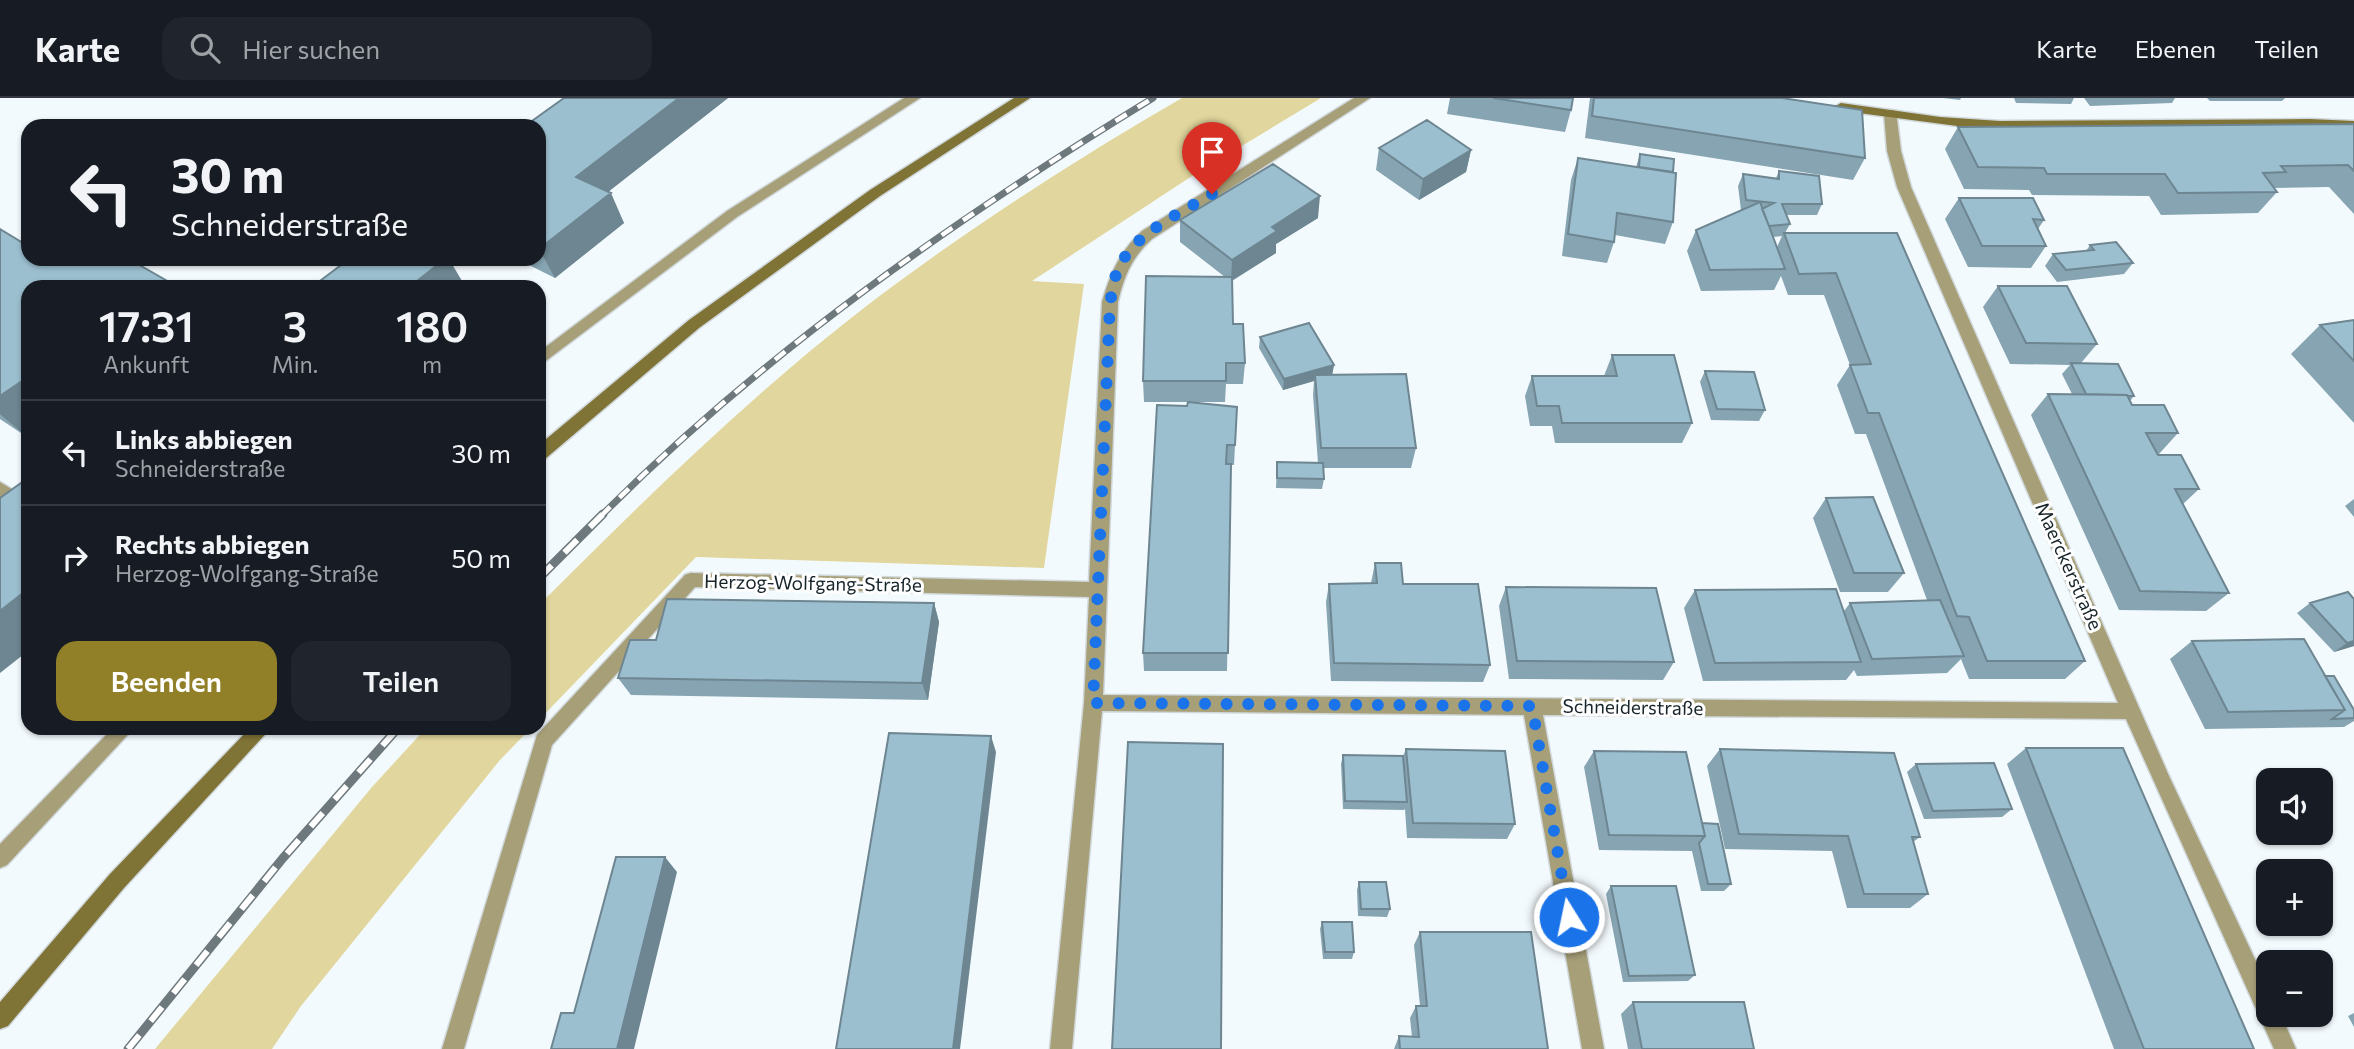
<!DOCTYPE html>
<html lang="de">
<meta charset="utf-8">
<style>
:root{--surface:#171b24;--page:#20242c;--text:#f1f3f6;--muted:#9ea1a6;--line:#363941;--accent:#918028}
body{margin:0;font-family:Commissioner,sans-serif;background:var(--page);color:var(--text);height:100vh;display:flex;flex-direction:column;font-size:26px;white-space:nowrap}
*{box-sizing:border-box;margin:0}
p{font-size:23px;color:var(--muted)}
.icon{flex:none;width:38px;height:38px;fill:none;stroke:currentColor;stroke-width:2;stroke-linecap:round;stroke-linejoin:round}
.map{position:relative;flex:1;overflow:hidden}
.side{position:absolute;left:21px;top:182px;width:525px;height:455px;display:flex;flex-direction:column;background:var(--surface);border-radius:21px;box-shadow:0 2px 5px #0004}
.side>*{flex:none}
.banner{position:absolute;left:21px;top:21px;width:525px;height:147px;border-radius:21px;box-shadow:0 2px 5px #0004;background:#171b24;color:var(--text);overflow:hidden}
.tools{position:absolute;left:2256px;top:670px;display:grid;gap:14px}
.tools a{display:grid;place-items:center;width:77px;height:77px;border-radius:14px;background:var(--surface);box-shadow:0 2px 5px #0004;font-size:35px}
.pin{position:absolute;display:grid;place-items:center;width:60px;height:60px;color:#fff;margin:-72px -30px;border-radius:50% 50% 50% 0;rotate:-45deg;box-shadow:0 0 7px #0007}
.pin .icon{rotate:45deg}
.me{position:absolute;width:77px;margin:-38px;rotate:350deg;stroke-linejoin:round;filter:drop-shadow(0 0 5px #0008)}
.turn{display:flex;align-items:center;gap:24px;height:147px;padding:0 35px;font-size:32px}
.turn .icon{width:91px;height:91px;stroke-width:2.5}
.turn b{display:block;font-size:49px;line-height:60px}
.eta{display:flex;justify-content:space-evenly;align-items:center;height:119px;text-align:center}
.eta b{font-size:42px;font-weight:600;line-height:49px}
.primary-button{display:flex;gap:14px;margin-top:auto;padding:14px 35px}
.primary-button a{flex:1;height:80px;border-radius:21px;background:var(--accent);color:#fff;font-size:28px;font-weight:600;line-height:80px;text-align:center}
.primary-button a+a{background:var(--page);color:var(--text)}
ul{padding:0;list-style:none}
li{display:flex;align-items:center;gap:21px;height:105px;padding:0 35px;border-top:2px solid var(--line)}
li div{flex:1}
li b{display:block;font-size:26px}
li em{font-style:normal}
header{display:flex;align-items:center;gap:42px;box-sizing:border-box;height:98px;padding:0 35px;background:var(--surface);border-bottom:2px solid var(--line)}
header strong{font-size:33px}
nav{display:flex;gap:38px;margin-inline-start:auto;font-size:24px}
.search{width:490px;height:63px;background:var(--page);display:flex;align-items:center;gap:18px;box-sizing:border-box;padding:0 24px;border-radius:21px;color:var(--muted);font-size:26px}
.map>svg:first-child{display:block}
</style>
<header>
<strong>Karte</strong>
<div class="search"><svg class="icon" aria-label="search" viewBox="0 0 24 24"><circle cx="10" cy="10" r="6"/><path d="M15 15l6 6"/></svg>Hier suchen</div>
<nav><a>Karte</a><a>Ebenen</a><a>Teilen</a></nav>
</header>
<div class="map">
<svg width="2354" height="951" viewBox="0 0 2354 951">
<rect width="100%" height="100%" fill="#f3fafd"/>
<path fill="#e1d69d" d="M1182,0H1321L1192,78L1032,183L1084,186L1044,470L696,459L539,622V507C651,395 766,282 893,188C985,120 1083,57 1182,0Z
M426,630H531L500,662L301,908L272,951H155L372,689Z"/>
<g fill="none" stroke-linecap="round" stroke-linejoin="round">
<defs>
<path id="lane" d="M904,0H920L737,119L539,268V254L727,113Z
M0,384L28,401V417L0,400Z
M691,475L697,477L700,482L697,487L552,647L464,951H442L537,637L685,477Z
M113,630H134L7,767L0,770V746Z"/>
<path id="street" d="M1354,0H1370L1152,141C1132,159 1124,178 1118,204L1103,597L2118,605L1897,89L1887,53L1884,16L1891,12L1896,13L1901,53L1911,89L2169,678L2268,889V917H2281L2296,951H2274L2126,621L1543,617L1604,951H1582L1524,617L1102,613L1072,951H1050L1084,605L1089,499L691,489L685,487L682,482L685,477L691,475L1089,484L1102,204C1110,176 1120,153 1142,133Z"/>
<path id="secondary" d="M1014,0H1030L880,98L699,230L545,361L539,362V347L689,222L870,92Z
M1841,5L1940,19L2000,23L2310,21L2354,23V31H1980L1836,12L1834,9Z
M250,630H271L124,790L8,928L0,931V904L110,776Z"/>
</defs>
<use href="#lane" stroke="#d0d8db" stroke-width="3"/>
<use href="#street" stroke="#d0d8db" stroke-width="3"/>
<use href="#secondary" stroke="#d0d8db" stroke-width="3"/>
<use href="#lane" fill="#a79f78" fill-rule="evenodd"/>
<use href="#street" fill="#a79f78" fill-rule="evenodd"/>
<use href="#secondary" fill="#807336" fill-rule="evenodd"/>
<defs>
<path id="rail-far1" d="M601,418C764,254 957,120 1153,0"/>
<path id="rail" d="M539,480L603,416
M128,951L283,760L398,630"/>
</defs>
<use href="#rail-far1" stroke="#6e797e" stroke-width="7"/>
<use href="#rail" stroke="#6e797e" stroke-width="9"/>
<use href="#rail-far1" stroke="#fff" stroke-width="4.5" stroke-dasharray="13" stroke-linecap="butt"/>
<use href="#rail" stroke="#fff" stroke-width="6" stroke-dasharray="18" stroke-linecap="butt"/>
</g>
<path fill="#86a4b2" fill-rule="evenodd" d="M564,0H728L608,94L624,125L555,180L517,161H539V28Z
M1450,0H1573L1571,12L1565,34L1447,16Z
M1590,0H1782L1865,60L1853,82L1585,40Z
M1943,0H1961L1960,2Z
M2014,0H2074L2071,6L2016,5Z
M2084,0H2175L2172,5L2090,8Z
M2207,0H2285L2282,3H2210Z
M2354,26V116L2329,89L2274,90L2277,94L2258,115L2161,117L2149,98L2032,97L2029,92L1964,91L1945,51L1958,29Z
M1379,50L1471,52L1466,74L1419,102L1376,72Z
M1640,56L1673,74V124L1665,146L1615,137L1614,144L1607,165L1562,158L1571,82L1578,60L1636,69Z
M1779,73L1822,106L1817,117H1786L1790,126L1785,135H1897L2085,563L2065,581H1969L1961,561L1947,575L1857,578L1854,572L1846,582L1703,583L1684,510L1695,492L1844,513L1850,505L1927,502L1866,336H1855L1837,287L1850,267L1824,197H1788L1781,178L1774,192L1701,193L1687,153L1696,132L1741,112L1738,88L1743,76L1776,80ZM1782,138L1777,149L1773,139Z
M1959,100L2044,122L2038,131L2046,148L2031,170L1968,169L1945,121Z
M1318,120L1276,146V155L1232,183L1233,226L1245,265L1243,286H1226L1225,304H1189L1235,347L1234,367H1231L1227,573H1144L1143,555L1188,304H1144L1143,283L1225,179L1180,144V122Z
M0,131L28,161L169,184L173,189H28V338L27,339L0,321Z
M2090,147L2133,165L2124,176L2057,184L2045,168L2053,156L2086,153Z
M1998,188L2097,246L2081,265L2134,298L2130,303L2132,307L2178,335L2159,356H2157L2199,391L2183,406L2229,495L2206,513L2119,512L2031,317L2048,296H2072L2062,276L2070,267L2010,266L1983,209Z
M2354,222V325L2291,256L2320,227Z
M1260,239L1334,267L1332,276L1416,350L1411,370H1324V381L1322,391L1276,390L1277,364L1318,365L1313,297L1314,283L1283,292L1259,250Z
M1612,257L1692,325L1682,345H1555L1552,328H1530L1525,298L1532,278H1604Z
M1705,273L1765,312L1759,323L1711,322L1700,284Z
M1826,400L1904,475L1888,494H1840L1813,420Z
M2354,401V419L2345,408Z
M1375,465L1403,486L1490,567L1483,584L1331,583L1326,504L1329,486L1371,485Z
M1506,489L1674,564L1663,582L1509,581L1499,508Z
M934,505L939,524L928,602L631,597L618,580L656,542Z
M2310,505L2354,548L2334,554L2297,515Z
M2192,543L2325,578L2354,612V623L2344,629L2205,631L2170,561Z
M2026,650L2254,951H2114L2007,666Z
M1406,651L1515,726L1507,741L1407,740L1405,711L1404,712L1343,711L1341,666L1343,657L1403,658Z
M1720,651L1920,739L1913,744L1928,796L1910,810H1847L1832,753L1725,751L1707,668Z
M1594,653L1702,725L1731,786L1724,793H1701L1692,753L1599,752L1584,669Z
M1916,666L2012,711L2002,719L1924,721L1907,674Z
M1359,784L1390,811L1387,819L1358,818L1357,792Z
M1611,788L1695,877L1688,883L1623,884L1606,796Z
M1322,824L1354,854L1352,861H1323L1320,831Z
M1420,834L1548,951H1394L1399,938L1412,939L1410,920L1416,908H1420L1414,847Z
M1633,904L1754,951H1628L1621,916Z
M2354,915V929L2348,918Z"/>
<path fill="#6d8691" d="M679,0H728L590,108L576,79Z
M1471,52L1466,74L1419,102L1423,81Z
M611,95L624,125L555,180L539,151Z
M1320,98L1318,120L1276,146V155L1231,183L1232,162L1272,129Z
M445,161H449L465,188L413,189L412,187Z
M169,184L173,189H161Z
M1334,267L1332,278L1315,277L1314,283L1283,292L1284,281Z
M28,279V338L27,339L0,316V298Z
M28,491V553L0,575V513Z
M934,505L939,524L928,602L922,585Z
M2354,543V548L2334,554L2347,545Z
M991,638L996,654L960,951H953Z
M665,759L677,774L634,951H617Z"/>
<path fill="#9cbfcf" stroke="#6d8691" stroke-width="2" d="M564,0H679L576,79L611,95L539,151V28H525Z
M1493,0H1573L1571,12Z
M1594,0H1782L1862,12L1865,60L1592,18Z
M1427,22L1471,52L1423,81L1379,50Z
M2354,26V73L2348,67L2281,68L2286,74L2263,75L2277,94L2178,95L2165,76H2047L2044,70L1978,69L1958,29Z
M1640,56L1674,61L1673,74L1639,69Z
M1578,60L1676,75L1673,124L1617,115L1614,144L1568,136Z
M1273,66L1320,98L1272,129L1277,133L1232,162L1180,122Z
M1779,73L1819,78L1822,106H1782L1790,126L1769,128L1762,111L1774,105L1746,102L1743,76L1779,81Z
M1959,100H2033L2044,122L2033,121L2046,148H1982Z
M1760,104L1785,171L1710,172L1696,132Z
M0,131L28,148V161H129L169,184L161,189H28V279L0,298Z
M1784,135H1897L2085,563H1987L1969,519L1957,518L1879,315H1868L1850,267L1871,266L1836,175L1799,176Z
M2116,144L2133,165L2066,172L2053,156L2094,152L2090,147Z
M349,161H445L412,187L415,189H312Z
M1146,178L1232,179L1233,226H1243L1245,265H1226V283H1143Z
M1998,188H2067L2097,246L2026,245Z
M2354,222V263L2320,227Z
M1309,225L1334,267L1284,281L1260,239Z
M1612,257H1674L1692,325H1562L1559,308H1537L1532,278H1617Z
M2071,265L2118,266L2134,298H2128L2127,297L2086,296Z
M1705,273L1754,274L1765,312L1717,311Z
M1406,276L1416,350H1321L1315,277Z
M2048,296L2127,297L2132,307H2164L2178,335H2146L2158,357H2181L2199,391H2175L2229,495L2140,493Z
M1188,304L1237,309L1235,347H1227L1226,366H1231L1228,555H1143L1157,307L1187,308Z
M1277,364L1323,365L1324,381L1277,380Z
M28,380V491L0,513V400Z
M1873,399L1904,475H1854L1826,400Z
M1375,465H1401L1403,486H1478L1490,567L1334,565L1329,486L1377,485Z
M1506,489L1656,490L1674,564L1517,563Z
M1836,491L1861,564L1715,565L1695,492Z
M2348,494L2354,501V543L2347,545L2310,505Z
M667,501L934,505L922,585L618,580L630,542H656Z
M1940,502L1964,558L1872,561L1850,505Z
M2304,541L2345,612L2228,614L2192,543Z
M2325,578H2334L2354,612V620L2332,621L2345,612Z
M889,635L991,638L953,951H836Z
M1128,644L1223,646L1221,951H1112Z
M2026,650H2123L2254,951H2144Z
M1406,651L1505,653L1515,726L1413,725Z
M1720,651L1894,655L1920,739H1912L1928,796H1864L1848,738L1739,736Z
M1594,653L1686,654L1705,738L1609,737Z
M1343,657L1403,658L1407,704L1345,703Z
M1994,665L2012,711L1933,713L1916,666Z
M1702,725L1718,726L1731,786H1708L1699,745L1705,738Z
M616,759H665L617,951H551L561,915H574Z
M1359,784H1386L1390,811H1361Z
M1611,788H1676L1695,877L1629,878Z
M1322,824H1352L1354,854H1325Z
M1420,834H1531L1548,951H1400L1399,938L1419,939L1416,908H1427Z
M1633,904H1744L1754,951H1642Z"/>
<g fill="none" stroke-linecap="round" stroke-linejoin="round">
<path stroke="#1a73e8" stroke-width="12" stroke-dasharray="0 21.6" d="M1212,96C1181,115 1137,134 1120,167C1114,177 1113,192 1110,204L1093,605L1532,608L1569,819"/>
</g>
<g text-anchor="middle" stroke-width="6" stroke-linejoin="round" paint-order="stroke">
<g font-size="19" fill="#17242a" stroke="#fff">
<text transform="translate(2069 468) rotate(66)" y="7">Maerckerstraße</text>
<text transform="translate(813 485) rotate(1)" y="7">Herzog-Wolfgang-Straße</text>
<text transform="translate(1633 609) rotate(1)" y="7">Schneiderstraße</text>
</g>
</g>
</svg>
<div class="tools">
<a><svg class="icon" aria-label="sound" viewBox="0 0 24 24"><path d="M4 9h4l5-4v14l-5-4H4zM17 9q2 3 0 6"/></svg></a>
<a>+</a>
<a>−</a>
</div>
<div class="pin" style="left:1212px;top:96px;background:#d93025"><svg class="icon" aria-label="arrive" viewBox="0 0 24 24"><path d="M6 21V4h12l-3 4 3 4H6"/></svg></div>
<svg class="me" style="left:1569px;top:819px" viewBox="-20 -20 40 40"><circle r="17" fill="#1a73e8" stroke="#fff" stroke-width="3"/><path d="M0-11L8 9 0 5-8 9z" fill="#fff"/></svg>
<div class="banner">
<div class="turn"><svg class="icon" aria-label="left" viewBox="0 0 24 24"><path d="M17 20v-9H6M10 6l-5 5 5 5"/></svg><div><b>30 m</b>Schneiderstraße</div></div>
</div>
<section class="side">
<div class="eta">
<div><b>17:31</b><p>Ankunft</p></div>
<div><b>3</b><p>Min.</p></div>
<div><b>180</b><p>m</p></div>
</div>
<ul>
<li><svg class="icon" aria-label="left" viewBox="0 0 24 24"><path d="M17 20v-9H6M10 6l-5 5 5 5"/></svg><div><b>Links abbiegen</b><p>Schneiderstraße</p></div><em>30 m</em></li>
<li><svg class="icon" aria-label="right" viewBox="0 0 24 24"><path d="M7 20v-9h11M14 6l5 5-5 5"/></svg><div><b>Rechts abbiegen</b><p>Herzog-Wolfgang-Straße</p></div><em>50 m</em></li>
</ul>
<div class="primary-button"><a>Beenden</a><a>Teilen</a></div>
</section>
</div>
